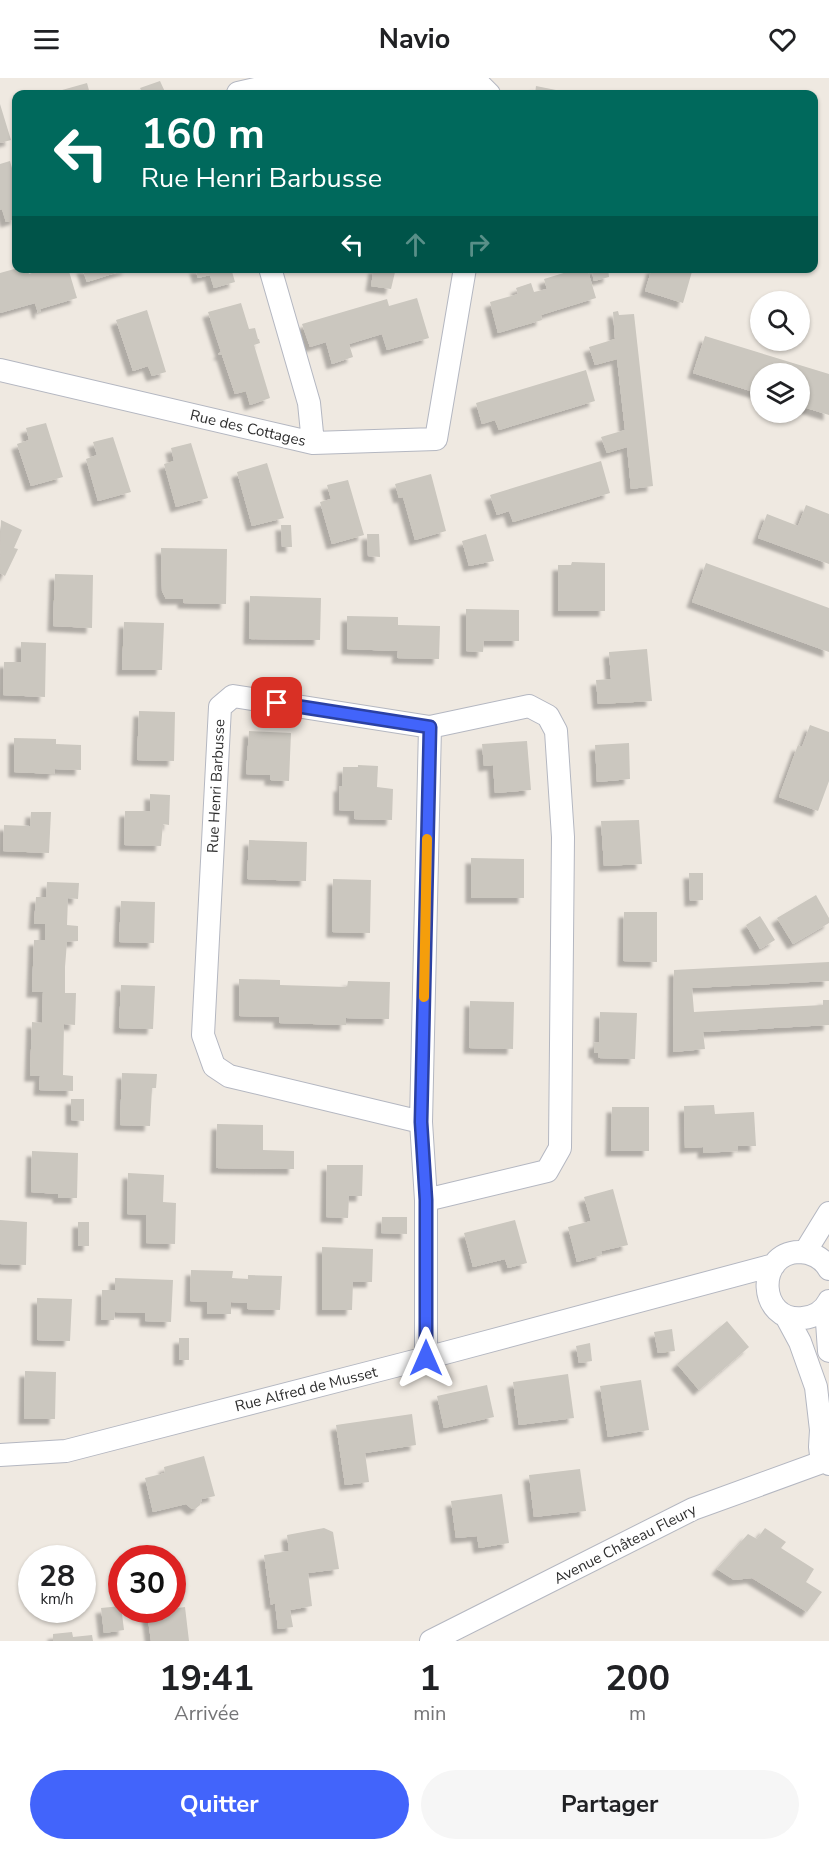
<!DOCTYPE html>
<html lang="fr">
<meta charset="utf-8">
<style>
:root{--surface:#fff;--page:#f6f6f6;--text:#202124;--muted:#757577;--accent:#4264fb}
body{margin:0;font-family:"Nunito Sans",sans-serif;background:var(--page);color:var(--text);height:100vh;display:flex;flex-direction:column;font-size:22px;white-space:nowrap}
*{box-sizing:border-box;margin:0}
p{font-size:20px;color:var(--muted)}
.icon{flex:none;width:33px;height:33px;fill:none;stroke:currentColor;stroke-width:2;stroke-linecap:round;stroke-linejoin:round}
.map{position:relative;height:1563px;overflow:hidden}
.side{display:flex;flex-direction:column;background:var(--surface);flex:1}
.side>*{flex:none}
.guide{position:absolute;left:12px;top:12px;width:806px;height:183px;border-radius:12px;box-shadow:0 2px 4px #0004;background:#00695c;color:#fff;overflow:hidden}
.buttons{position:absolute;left:750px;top:213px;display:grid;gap:12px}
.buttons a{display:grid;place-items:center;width:60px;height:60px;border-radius:50%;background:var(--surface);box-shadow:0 2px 4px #0004;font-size:30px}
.speed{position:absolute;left:18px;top:1467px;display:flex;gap:12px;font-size:30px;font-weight:700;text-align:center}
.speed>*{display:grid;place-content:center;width:78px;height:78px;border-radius:50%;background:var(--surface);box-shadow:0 2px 4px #0004;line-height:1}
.speed small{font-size:15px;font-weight:400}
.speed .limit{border:9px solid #d22;background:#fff;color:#111}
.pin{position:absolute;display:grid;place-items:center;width:51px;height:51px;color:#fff;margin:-26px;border-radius:12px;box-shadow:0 3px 9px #0006}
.me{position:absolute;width:66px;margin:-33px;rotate:0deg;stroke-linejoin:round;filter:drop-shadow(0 0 4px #0008)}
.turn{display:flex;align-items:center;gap:21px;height:126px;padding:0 30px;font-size:27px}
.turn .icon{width:78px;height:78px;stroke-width:2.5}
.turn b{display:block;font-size:42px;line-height:51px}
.lanes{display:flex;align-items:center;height:57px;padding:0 30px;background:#0003;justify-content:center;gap:30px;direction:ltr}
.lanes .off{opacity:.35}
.eta{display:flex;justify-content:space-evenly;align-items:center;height:102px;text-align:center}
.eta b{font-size:36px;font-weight:700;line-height:42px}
.action{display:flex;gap:12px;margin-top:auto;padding:12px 30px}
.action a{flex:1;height:69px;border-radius:36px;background:var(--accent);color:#fff;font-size:24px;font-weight:700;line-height:69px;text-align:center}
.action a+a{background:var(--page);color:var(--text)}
header{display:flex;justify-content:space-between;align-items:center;height:78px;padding:0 30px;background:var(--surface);font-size:27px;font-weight:700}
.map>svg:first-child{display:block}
</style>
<header><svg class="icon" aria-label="menu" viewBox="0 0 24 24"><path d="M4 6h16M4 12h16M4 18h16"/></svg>Navio<svg class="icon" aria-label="heart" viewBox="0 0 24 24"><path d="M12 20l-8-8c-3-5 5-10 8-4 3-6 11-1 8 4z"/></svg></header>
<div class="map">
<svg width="829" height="1563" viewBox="0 0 829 1563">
<defs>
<filter id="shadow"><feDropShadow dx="-5.5" dy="5.5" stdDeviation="1.5" flood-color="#0004"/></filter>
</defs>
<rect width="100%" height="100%" fill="#efe9e1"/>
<path fill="#cbc7bf" filter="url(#shadow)" d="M160,3L166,16H143L140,10Z
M87,5L90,16H56L55,14Z
M536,8L571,15V16H535Z
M0,26L11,62L0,65Z
M10,83L16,104V141L6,144L2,131L0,132V86Z
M18,190H27L29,196L46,190H68L77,220L40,231L41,235H38L35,225L0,235V195Z
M82,190H128V191L87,204Z
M195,190H231L235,204L214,210L210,197L198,200Z
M374,190H396L391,211L371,208Z
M580,190H587L596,220L541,237L542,242L498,255L490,224L518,216L516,210L531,205L534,214L547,211L544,201Z
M591,190H608L609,199L594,203Z
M652,190H693L683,225L645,213Z
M417,220L429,260L387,272L382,256L349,266L353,279L332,286L326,264L310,269L302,246L387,221L389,228Z
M241,225L249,251L255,250L258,261H259L260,265L254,267L270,320L250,327L246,313L235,316L222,277L218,276L221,274L208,234Z
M147,232L166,294L152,298L148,288L133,293L116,242Z
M618,233L619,237L634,236L653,408L631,411L627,369L607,375L601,359L625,352L617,281L595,287L589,269L615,261L613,234Z
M705,258L829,296V337L800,328V296H760V316L693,295Z
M586,292L595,323L499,352L495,342L482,346L476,325Z
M46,345L63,399L31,408L17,366L29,362L26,350Z
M113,359L131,414L98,423L86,381L97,377L93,364Z
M191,365L208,420L176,429L164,386L174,383L171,370Z
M601,383L610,415L513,444L509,433L497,437L490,417Z
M267,385L284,440L252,448L237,394Z
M431,396L446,453L415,462L403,419L399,420L395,406Z
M348,402L364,457L332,466L320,424L331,421L327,407Z
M806,427L829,436V486L758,460L767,436L798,448Z
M1,442L22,452L14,470L18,471L5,498L0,495Z
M281,447H291L292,469H282Z
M367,456H379L380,479L368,478Z
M486,456L494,483L469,488L462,463Z
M161,470L227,471L226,526L183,525V521H166L162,513Z
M572,484L605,485V533H558V487H571Z
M706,485L829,530V574L692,524Z
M55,496L93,497L92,550L53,548Z
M250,518L321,520L320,562L249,561Z
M466,531L519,532V563H484L483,574L466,573Z
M347,538L398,539V547L440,548L439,581L397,580L398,573L347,571Z
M124,544L164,545L162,592H122Z
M21,564L46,565L45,619L3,617L4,584H21Z
M647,571L652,623L598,626L596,602L611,601L609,574Z
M139,633L175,634L174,683L137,682Z
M810,647L829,654V703L818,733L779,719L798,667L802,669Z
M249,653L291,655L289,703L270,702V697L246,696Z
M14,660L56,661V666L81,667V692L55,691L54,696L14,694Z
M527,663L531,712L495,715L493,687L484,688L482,666Z
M629,665L630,701L597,704L595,667Z
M358,687L378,688L377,709L393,711L392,742L354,741V733L339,732V708H342L343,689H358Z
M150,716L170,717L169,747L163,746L161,768L124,767L125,733H150Z
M31,734H51L49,775L3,773L4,747L30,748Z
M639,742L642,786L604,788L601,743Z
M249,762L307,764L306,803L247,801Z
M471,780L524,781V820H471Z
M689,795H703V822L690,823Z
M333,801L371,802L370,855L332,854Z
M47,804L79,805L78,821L68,820L67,847L78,848V863L67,864L65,889V915H76L75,947L64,946L63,997L73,998V1013L39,1012L40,998H30L32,944L42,945L43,914H32L34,862H45V846H34L36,819H46Z
M816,817L829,840V845L793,866L777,840Z
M121,823L155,824L154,865L119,864Z
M624,834H657V884L623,883Z
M760,838L775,862L760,871L746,847Z
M829,884V903L692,910L694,934L823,927V922H829V947L703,954L705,971L673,974L674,892Z
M239,901L280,902V907L347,909L348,903L390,904L389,941L346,940V947L279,945V939L239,938Z
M121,907L155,908L153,951L119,950Z
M470,923L514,924L513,971L469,970Z
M600,934L637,935L635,981L599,980L598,975H594V965L599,964Z
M122,995L157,996L156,1010H152L150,1048L120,1047Z
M71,1021H84V1043L71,1042Z
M714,1027L715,1036L754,1034L756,1068H738V1073L703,1075V1069L685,1070L684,1028Z
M612,1029H649V1073H611Z
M217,1046L263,1047V1072L294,1073V1091L216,1090Z
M32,1073L78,1075L77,1120H58V1116L31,1114Z
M327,1087H363L362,1118H349L348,1140L326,1139Z
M128,1095L164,1097L163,1124L176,1125L175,1166L146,1165V1137L127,1136Z
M613,1111L628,1167L601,1173L602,1177L577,1184L568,1149L591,1143L584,1119Z
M382,1139H407V1156L381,1155Z
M0,1142L27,1144L26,1187L0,1186Z
M515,1142L527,1185L508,1190L505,1181L473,1189L464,1155Z
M78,1144H89V1168H78Z
M322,1169L373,1171L372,1204H353L352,1232H322Z
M191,1192L233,1193L232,1200L248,1201V1197L282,1198L280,1232L247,1231V1225L231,1224V1236H207V1224L190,1223Z
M115,1200L173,1202L171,1244L145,1243V1235L115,1234L114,1242H101L102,1212H115Z
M37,1220L72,1221L70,1263L37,1262Z
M727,1243L749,1269L699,1312L677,1286Z
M672,1251L675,1273L658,1275L654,1254Z
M179,1260H189V1282H179Z
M590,1265L592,1283L579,1285L576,1268Z
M25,1293L56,1294L55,1341H24Z
M568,1296L574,1340L519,1347L513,1304Z
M641,1302L649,1352L608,1359L600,1308Z
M487,1307L494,1339L444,1350L437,1318Z
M412,1336L416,1367L365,1375L369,1404L345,1407L336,1347Z
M204,1378L215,1418L202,1421L200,1427L195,1431H192L186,1426L153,1434L145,1400L165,1395L164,1389Z
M580,1391L586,1433L534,1439L529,1397Z
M502,1416L509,1465L479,1470L477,1458L456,1460L451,1423Z
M324,1450L333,1454L339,1491L308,1495L312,1528L290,1532L293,1549L278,1551L275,1525L271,1527L264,1477L289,1473L287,1457Z
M765,1450L786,1464L781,1470L814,1491L806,1504L822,1514L807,1534L752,1500L734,1502L717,1491L748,1456L757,1461Z
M121,1528L124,1552L104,1555L101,1530Z
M185,1529L189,1563H151L147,1534Z
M72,1554L73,1559L92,1557L93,1563H53V1556Z"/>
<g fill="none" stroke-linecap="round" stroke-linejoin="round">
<defs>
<path id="minor" d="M238,15L264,9L480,7L489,16
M270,190L309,325L313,365
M0,292L313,365L436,361L465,190
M421,1044L229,998L214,988L203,957L220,629L233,618L430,649L529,628L548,638L556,653L563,759L560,1070L547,1093L426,1122
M805,1174L829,1135
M829,1191C823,1180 811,1174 799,1174C755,1175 758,1245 803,1240C814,1239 824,1233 829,1223
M826,1229L829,1273
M786,1238L800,1264L816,1309L821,1352L820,1369L821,1377L829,1386
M426,1280V1122L421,1044L430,649
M0,1377L66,1373L426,1280L774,1187
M431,1563L693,1431L825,1383"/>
</defs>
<use href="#minor" stroke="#b4b7c1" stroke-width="24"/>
<use href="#minor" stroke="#fff" stroke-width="22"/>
</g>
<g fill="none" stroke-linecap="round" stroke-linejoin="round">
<defs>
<path id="route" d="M277,625L430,649L421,1044L426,1122V1280"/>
</defs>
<use href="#route" stroke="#2b41a3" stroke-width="15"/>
<use href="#route" stroke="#4264fb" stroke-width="10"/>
<path stroke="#f59e0b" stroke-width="10" d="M424,919L427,761"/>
</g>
<g text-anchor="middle" stroke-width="6" stroke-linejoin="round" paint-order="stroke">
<g font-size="15" fill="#2e2e2e" stroke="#fff">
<text transform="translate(248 350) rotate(13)" y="5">Rue des Cottages</text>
<text transform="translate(216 708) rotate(-87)" y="5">Rue Henri Barbusse</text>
<text transform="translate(306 1311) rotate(-14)" y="5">Rue Alfred de Musset</text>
<text transform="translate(625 1466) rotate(-27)" y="5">Avenue Château Fleury</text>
</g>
</g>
</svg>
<div class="buttons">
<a><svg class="icon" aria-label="search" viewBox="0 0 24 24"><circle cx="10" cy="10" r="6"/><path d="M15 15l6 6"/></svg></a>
<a><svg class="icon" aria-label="layers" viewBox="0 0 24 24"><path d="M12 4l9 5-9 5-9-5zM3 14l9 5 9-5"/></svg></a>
</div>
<div class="speed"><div>28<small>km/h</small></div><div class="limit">30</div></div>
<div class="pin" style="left:277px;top:625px;background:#d93025"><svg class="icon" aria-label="arrive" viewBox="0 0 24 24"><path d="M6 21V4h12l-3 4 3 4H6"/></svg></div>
<svg class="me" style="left:426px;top:1280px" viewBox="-20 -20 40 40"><path d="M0-17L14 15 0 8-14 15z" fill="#4264fb" stroke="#fff" stroke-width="4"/></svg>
<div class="guide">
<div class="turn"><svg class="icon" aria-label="left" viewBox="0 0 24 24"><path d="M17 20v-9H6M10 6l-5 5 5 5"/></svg><div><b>160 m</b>Rue Henri Barbusse</div></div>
<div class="lanes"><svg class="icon" aria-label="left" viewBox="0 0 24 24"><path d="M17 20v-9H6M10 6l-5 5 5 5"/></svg><svg class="icon off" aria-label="ahead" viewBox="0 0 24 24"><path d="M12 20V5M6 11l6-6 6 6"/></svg><svg class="icon off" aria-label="right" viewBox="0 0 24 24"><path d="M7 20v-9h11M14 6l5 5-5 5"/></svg></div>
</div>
</div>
<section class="side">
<div class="eta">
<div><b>19:41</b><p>Arrivée</p></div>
<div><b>1</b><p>min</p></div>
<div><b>200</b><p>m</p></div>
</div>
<div class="action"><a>Quitter</a><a>Partager</a></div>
</section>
